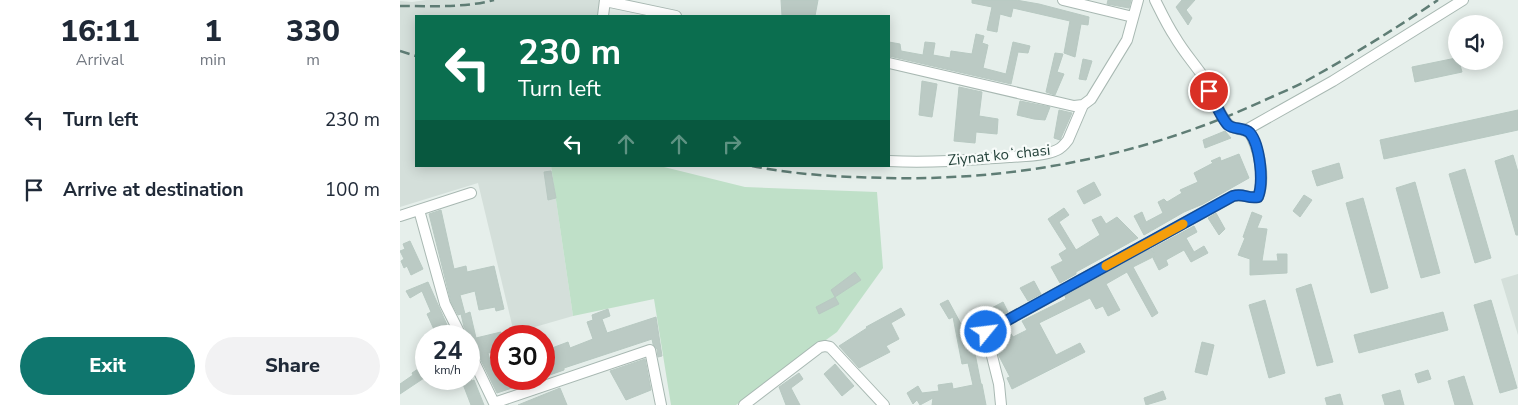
<!DOCTYPE html>
<meta charset="utf-8">
<style>
:root{--surface:#fff;--page:#f2f2f3;--text:#1f2937;--muted:#747a83;--accent:#0f766e}
body{margin:0;font-family:"Nunito Sans",sans-serif;background:var(--page);color:var(--text);height:100vh;display:flex;flex-direction:column;font-size:19px;white-space:nowrap}
*{box-sizing:border-box;margin:0}
p{font-size:16px;color:var(--muted)}
.icon{flex:none;width:28px;height:28px;fill:none;stroke:currentColor;stroke-width:2;stroke-linecap:round;stroke-linejoin:round}
.map{position:relative;flex:1;overflow:hidden}
.details{display:flex;flex-direction:column;background:var(--surface);width:400px}
.details>*{flex:none}
.hud{position:absolute;left:15px;top:15px;width:475px;height:152px;border-radius:0px;box-shadow:0 2px 12px #0003;background:#0b6e4f;color:#fff;overflow:hidden}
.controls{position:absolute;left:1048px;top:15px;display:grid;gap:10px}
.controls a{display:grid;place-items:center;width:55px;height:55px;border-radius:50%;background:var(--surface);box-shadow:0 2px 12px #0003;font-size:25px}
.speed{position:absolute;left:15px;top:325px;display:flex;gap:10px;font-size:25px;font-weight:700;text-align:center}
.speed>*{display:grid;place-content:center;width:65px;height:65px;border-radius:50%;background:var(--surface);box-shadow:0 2px 12px #0003;line-height:1}
.speed small{font-size:12px;font-weight:400}
.speed .limit{border:8px solid #d22;background:#fff;color:#111}
.pin{position:absolute;display:grid;place-items:center;width:42px;height:42px;color:#fff;margin:-21px;border:2px solid #fff;border-radius:50%;box-shadow:0 1px 5px #0007}
.me{position:absolute;width:55px;margin:-28px;rotate:61deg;stroke-linejoin:round;filter:drop-shadow(0 0 4px #0008)}
.turn{display:flex;align-items:center;gap:18px;height:105px;padding:0 20px;font-size:22px}
.turn .icon{width:65px;height:65px;stroke-width:2.5}
.turn b{display:block;font-size:35px;line-height:42px}
.lanes{display:flex;align-items:center;height:48px;padding:0 20px;background:#0003;justify-content:center;gap:25px;direction:ltr}
.lanes .off{opacity:.35}
.eta{display:flex;justify-content:space-evenly;align-items:center;height:85px;text-align:center}
.eta b{font-size:30px;font-weight:800;line-height:35px}
.action{display:flex;gap:10px;margin-top:auto;padding:10px 20px}
.action a{flex:1;height:58px;border-radius:30px;background:var(--accent);color:#fff;font-size:20px;font-weight:800;line-height:58px;text-align:center}
.action a+a{background:var(--page);color:var(--text)}
ul{padding:0;list-style:none}
li{display:flex;align-items:center;gap:15px;height:70px;padding:0 20px}
li div{flex:1}
li b{display:block;font-size:19px}
li em{font-style:normal}
main{display:flex;flex:1;min-height:0}
.map>svg:first-child{display:block}
</style>
<main>
<section class="details">
<div class="eta">
<div><b>16:11</b><p>Arrival</p></div>
<div><b>1</b><p>min</p></div>
<div><b>330</b><p>m</p></div>
</div>
<ul>
<li><svg class="icon" aria-label="left" viewBox="0 0 24 24"><path d="M17 20v-9H6M10 6l-5 5 5 5"/></svg><div><b>Turn left</b></div><em>230 m</em></li>
<li><svg class="icon" aria-label="arrive" viewBox="0 0 24 24"><path d="M6 21V4h12l-3 4 3 4H6"/></svg><div><b>Arrive at destination</b></div><em>100 m</em></li>
</ul>
<div class="action"><a>Exit</a><a>Share</a></div>
</section>
<div class="map">
<svg width="1118" height="405" viewBox="0 0 1118 405">
<rect width="100%" height="100%" fill="#e6efeb"/>
<path fill="#d4dfda" d="M26,0H210L207,16H16V166H151L173,316L114,333L78,183L0,207V1L12,2Z
M1118,274V335L1101,279Z"/>
<path fill="#bfe0c8" d="M151,166H260L345,187L477,192L483,268L437,332L336,405H271L254,299L173,316Z"/>
<path fill="#bbcac4" stroke="#b8c9c2" d="M381,0H418L415,16H382Z
M572,0H616L639,4L689,17L688,25L681,24L675,57L664,53L670,21L613,8L611,17L600,14L597,32L587,30L592,7L572,3Z
M708,0H731L729,8L707,4Z
M782,0H795L786,10L792,18L788,25L776,7Z
M576,34L584,36L582,43L588,45L583,68L606,74L613,42L630,46L628,53L618,52L611,84L489,56V42L500,44L501,51L523,55L525,42L535,43L533,55L550,58L551,51L572,54Z
M655,53L663,54L657,72L664,74L655,95L646,92Z
M1056,58V61H1059L1062,72L1015,82L1012,67Z
M683,59L692,61L686,80L679,79Z
M522,81L537,84L532,117L519,115Z
M559,87L582,92L579,116L598,119L597,134L576,132L575,143L554,141Z
M620,101L650,107L645,120L634,119L617,115Z
M659,110L672,113L660,140L654,138Z
M1118,110V130L984,159L980,140Z
M825,131L831,138L805,148L803,140Z
M839,154L849,178L803,204L784,212L744,235L734,216L742,212L746,222L763,213L758,202L764,199L767,202L782,193L780,190L798,182L794,173L813,163L811,161L820,157L821,161Z
M1113,155L1118,172V235H1116L1095,161Z
M939,163L943,178L917,186L912,171Z
M1065,169L1091,258L1075,263L1049,174Z
M151,171L156,198L148,200L144,172Z
M694,182L701,195L684,204L677,191Z
M1015,182L1040,273L1021,278L996,188Z
M904,195L912,200L900,217L893,211Z
M963,198L988,288L971,293L946,203Z
M664,208L669,215L659,222L676,250L700,235L692,220L701,216L706,224L717,217L738,238L676,272V274L660,283L651,267L663,261L659,254L667,249L648,219Z
M41,210L54,269L66,266L67,272L94,266L104,309L96,311L95,307L79,310L75,291L60,295L65,314L70,312L76,338L101,332V351L88,353L92,368H93L95,376L101,374V379H135L136,380L97,393L75,348L72,345L69,344V336L64,327L61,314L58,315L51,302L29,214Z
M852,212L862,216L857,228L867,229L862,261H878L877,254H887V273L850,275V259L838,255L845,238L843,237Z
M816,213L825,229L819,235L808,218Z
M794,226L797,232L786,238L794,252L804,246L808,253L791,262L784,250L766,260L768,265L759,270L753,258L755,256L733,267L758,313L752,317L727,272L706,284L720,310L708,316L703,306L696,309L690,298L639,323L656,355L680,343L685,352L612,389L607,378L610,377L599,356L594,336L608,329L613,337L627,330L622,321L666,299L665,296L750,249L754,253L751,249Z
M10,241L23,269L11,275L7,266L4,268L1,261L4,259L0,251L5,249L3,244Z
M455,272L461,280L435,297L431,290Z
M634,281L641,294L628,301L620,288Z
M28,282L39,307L52,336H37L27,314L31,312L22,291L10,298L6,291Z
M911,284L933,362L917,366L896,289Z
M435,297L439,304L419,314L416,307Z
M548,300L561,324L574,322L573,318L603,302L608,312L571,333L581,384H582L586,405H532L533,398L520,405L517,400L513,404L507,393L518,386L522,393L539,391L538,385L552,383L553,389L573,385L568,363L562,364L553,317L549,319L540,304Z
M865,300L885,373L869,378L849,305Z
M1091,300L1117,388L1100,393L1074,305Z
M501,308L505,315L491,323L499,339L486,346L490,352L459,368L439,346L467,328L466,327Z
M208,309L210,316L202,319L207,333L256,317L262,356L258,357L257,349L253,344L252,339L164,368V370L144,377V351L168,342L170,348L193,339L187,322L193,320L192,315Z
M1043,312L1048,330L959,353L954,335Z
M802,342L814,345L807,375L795,372Z
M245,359L251,390L226,400L210,371Z
M435,364L454,386L442,396L424,374Z
M18,369L24,378L0,394V384L13,375L12,373Z
M1028,370L1031,379L1018,383L1015,374Z
M399,373L403,379L391,388L400,405H386L379,387Z
M1064,376L1073,405H1055L1048,381Z
M61,379H71L72,381L74,380L84,405H71Z
M160,388L167,405H118Z
M1000,390L1004,405H985L982,395Z
M763,391L766,399L746,405L744,398Z
M940,394L943,405H927L925,398Z"/>
<g fill="none" stroke-linecap="round" stroke-linejoin="round">
<defs>
<path id="minor" d="M663,0L733,17
M205,1L276,16
M203,16L205,0
M489,63L674,106L683,105L691,99L727,40L738,0
M846,130L933,81L1063,0
M489,161C530,163 570,160 611,157C624,156 645,156 657,150C662,148 665,144 668,140L683,105
M19,210L45,304L61,336
M0,216L71,193
M69,351L95,405
M94,403L250,350L261,405
M344,405L420,347L425,346L430,347L484,405
M601,405L599,384L586,332L833,196C843,193 848,199 858,197C865,179 860,154 852,137C847,126 834,132 827,123C815,108 812,90 802,75C793,62 783,51 775,37C767,25 761,12 755,0"/>
</defs>
<use href="#minor" stroke="#a8b8b2" stroke-width="12"/>
<use href="#minor" stroke="#fff" stroke-width="10"/>
<path stroke="#5f7d75" stroke-width="2.5" stroke-dasharray="10 5" stroke-linecap="butt" d="M0,6C30,6 65,8 94,0
M0,51L16,56
M352,166C396,175 442,177 487,178C618,181 746,155 865,100C878,94 893,88 906,81C951,56 995,29 1038,0"/>
</g>
<g fill="none" stroke-linecap="round" stroke-linejoin="round">
<defs>
<path id="route" d="M586,332L833,196C844,193 847,199 858,197C864,182 860,145 850,133C844,127 834,130 828,125C821,118 814,100 809,91"/>
</defs>
<use href="#route" stroke="#114b97" stroke-width="12"/>
<use href="#route" stroke="#1a73e8" stroke-width="9"/>
<path stroke="#f59e0b" stroke-width="9" d="M706,266L783,224"/>
</g>
<g text-anchor="middle" stroke-width="4.5" stroke-linejoin="round" paint-order="stroke">
<g font-size="15" fill="#24423a" stroke="#f7fbf9">
<text transform="translate(599 155) rotate(-6)" y="5">Ziynat koʻchasi</text>
</g>
</g>
</svg>
<div class="controls">
<a><svg class="icon" aria-label="sound" viewBox="0 0 24 24"><path d="M4 9h4l5-4v14l-5-4H4zM17 9q2 3 0 6"/></svg></a>
</div>
<div class="speed"><div>24<small>km/h</small></div><div class="limit">30</div></div>
<div class="pin" style="left:809px;top:91px;background:#d93025"><svg class="icon" aria-label="arrive" viewBox="0 0 24 24"><path d="M6 21V4h12l-3 4 3 4H6"/></svg></div>
<svg class="me" style="left:586px;top:332px" viewBox="-20 -20 40 40"><circle r="17" fill="#1a73e8" stroke="#fff" stroke-width="3"/><path d="M0-11L8 9 0 5-8 9z" fill="#fff"/></svg>
<div class="hud">
<div class="turn"><svg class="icon" aria-label="left" viewBox="0 0 24 24"><path d="M17 20v-9H6M10 6l-5 5 5 5"/></svg><div><b>230 m</b>Turn left</div></div>
<div class="lanes"><svg class="icon" aria-label="left" viewBox="0 0 24 24"><path d="M17 20v-9H6M10 6l-5 5 5 5"/></svg><svg class="icon off" aria-label="ahead" viewBox="0 0 24 24"><path d="M12 20V5M6 11l6-6 6 6"/></svg><svg class="icon off" aria-label="ahead" viewBox="0 0 24 24"><path d="M12 20V5M6 11l6-6 6 6"/></svg><svg class="icon off" aria-label="right" viewBox="0 0 24 24"><path d="M7 20v-9h11M14 6l5 5-5 5"/></svg></div>
</div>
</div>
</main>
